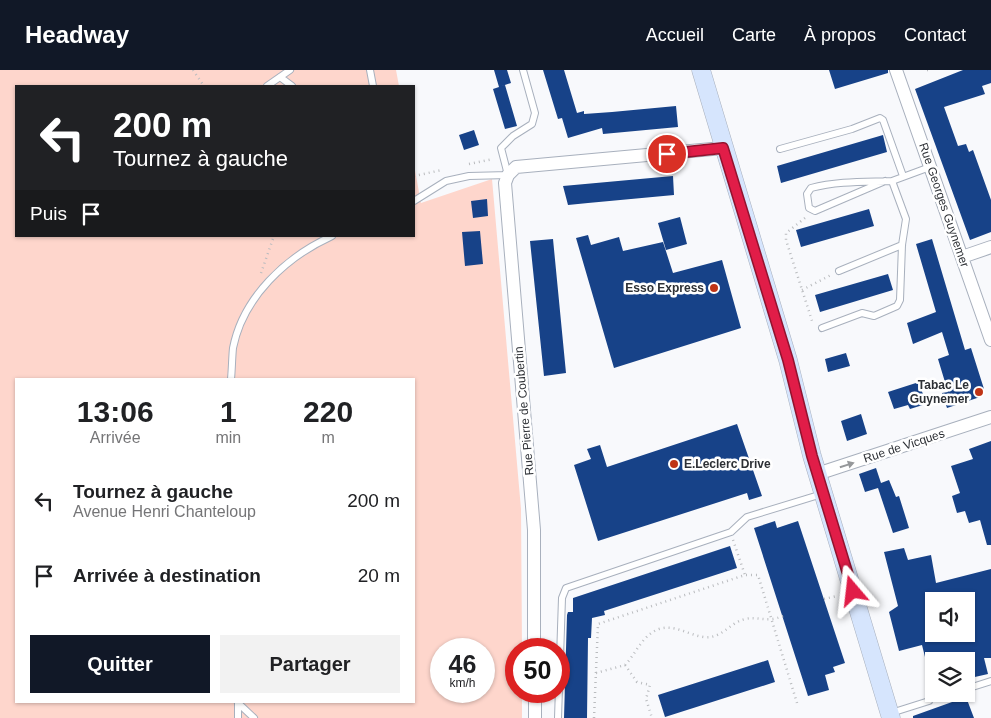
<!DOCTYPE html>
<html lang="fr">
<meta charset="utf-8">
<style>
:root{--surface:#fff;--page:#f2f2f2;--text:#202124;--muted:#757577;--accent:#111827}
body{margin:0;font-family:Helvetica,sans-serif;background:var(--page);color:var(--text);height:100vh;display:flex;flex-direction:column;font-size:19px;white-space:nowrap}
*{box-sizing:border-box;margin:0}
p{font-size:16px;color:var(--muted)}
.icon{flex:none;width:28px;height:28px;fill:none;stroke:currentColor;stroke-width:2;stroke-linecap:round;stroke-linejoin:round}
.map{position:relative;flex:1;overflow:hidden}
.sheet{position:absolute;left:15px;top:308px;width:400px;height:325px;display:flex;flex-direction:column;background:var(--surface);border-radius:0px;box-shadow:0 1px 4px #0004}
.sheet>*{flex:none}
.banner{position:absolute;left:15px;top:15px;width:400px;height:152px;border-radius:0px;box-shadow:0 1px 4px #0004;background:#202124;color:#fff;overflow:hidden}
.tools{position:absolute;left:925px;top:522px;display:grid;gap:10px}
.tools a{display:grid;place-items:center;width:50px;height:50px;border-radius:0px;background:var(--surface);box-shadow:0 1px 4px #0004;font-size:25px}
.speed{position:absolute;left:430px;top:568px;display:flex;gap:10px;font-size:25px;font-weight:700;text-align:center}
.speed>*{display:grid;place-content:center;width:65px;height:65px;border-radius:50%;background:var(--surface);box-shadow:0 1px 4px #0004;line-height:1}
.speed small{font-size:12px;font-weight:400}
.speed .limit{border:8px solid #d22;background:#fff;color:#111}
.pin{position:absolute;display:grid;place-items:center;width:42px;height:42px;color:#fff;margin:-21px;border:2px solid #fff;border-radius:50%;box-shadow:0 1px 5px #0007}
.me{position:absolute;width:55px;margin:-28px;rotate:343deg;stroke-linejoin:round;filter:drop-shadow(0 0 4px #0008)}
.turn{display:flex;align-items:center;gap:18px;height:105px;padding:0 15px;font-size:22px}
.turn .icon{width:65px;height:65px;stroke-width:2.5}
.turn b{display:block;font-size:35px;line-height:42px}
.then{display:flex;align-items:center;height:48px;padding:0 15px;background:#0003;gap:10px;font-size:19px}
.eta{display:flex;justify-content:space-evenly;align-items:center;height:85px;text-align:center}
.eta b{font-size:30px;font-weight:700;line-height:35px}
.button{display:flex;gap:10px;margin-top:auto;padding:10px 15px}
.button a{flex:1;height:58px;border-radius:0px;background:var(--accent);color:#fff;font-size:20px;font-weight:700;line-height:58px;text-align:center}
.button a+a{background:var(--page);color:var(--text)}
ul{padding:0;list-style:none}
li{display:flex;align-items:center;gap:15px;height:75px;padding:0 15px}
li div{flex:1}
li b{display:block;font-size:19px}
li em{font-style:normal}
header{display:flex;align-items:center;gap:30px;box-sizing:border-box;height:70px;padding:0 25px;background:var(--accent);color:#fff}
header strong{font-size:24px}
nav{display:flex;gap:28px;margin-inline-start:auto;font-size:18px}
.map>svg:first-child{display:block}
</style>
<header>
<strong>Headway</strong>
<nav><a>Accueil</a><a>Carte</a><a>À propos</a><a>Contact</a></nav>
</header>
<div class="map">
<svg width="991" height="648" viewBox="0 0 991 648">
<rect width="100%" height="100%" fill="#f8f9fc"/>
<path fill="#fed6cc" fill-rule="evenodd" d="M0,0H396L399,16H16V166H414V95L421,133L492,109L521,439L522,579H516V621H522V648H0ZM16,309H414V631H16ZM441,579H484V621H441Z"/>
<path fill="#174288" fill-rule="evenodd" d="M494,0H507L511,13L499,17Z
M543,0H564L577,43L584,41V44L612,42L676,36L678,57L603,64L602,58L568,68L562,48L558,49Z
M829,0H888V3L835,19Z
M963,0H991V13L982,16L985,24L944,37L958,76L966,74L969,82L973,80L991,130V162L970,170L915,19Z
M505,15L517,56L505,59L493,19Z
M474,60L479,75L464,80L459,65Z
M883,65L887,82L781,113L777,96Z
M673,106L674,125L588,133L568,135L563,116Z
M487,129L488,146L473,148L471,131Z
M869,139L874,156L801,177L796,160Z
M680,147L687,174L666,180L658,153Z
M480,161L483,194L465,196L462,162Z
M588,165L591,175L619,167L623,181L663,172L673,203L722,190L741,258L614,298L576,168Z
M553,169L566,303L544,306L530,171Z
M932,169L965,280L971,278L984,319L980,327L947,338L942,323L948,322L938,289L949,285L942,262L913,274L907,253L936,242L916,174Z
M888,204L893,220L820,242L815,225Z
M846,283L850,296L828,302L825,289Z
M919,312L926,334L910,339L908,335L894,339L888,322Z
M861,344L867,364L847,371L841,351Z
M737,354L762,426L749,430L747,423L598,471L574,395L591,389L587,379L600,375L607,397Z
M991,371V475H987L980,450L969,453L965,441L957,443L952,426L960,423L951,396L973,389L969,379Z
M876,398L881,413L889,410L896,427L899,426L909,458L893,463L878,418L865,422L859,404Z
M775,451L777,458L798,451L845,593L833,597L835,602L825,605L829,620L808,626L754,458Z
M730,476L737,498L604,541L605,545L592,548L591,568H588L587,648H564L567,545L568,542H573V528Z
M904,478L908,490L931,485L936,513L991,499V588H984L988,604L966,609V591H926L922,575L899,581L889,542L898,536L884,482ZM934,531H966V564H934Z
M768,590L775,612L665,647L658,625Z
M966,627L974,648H913V646Z"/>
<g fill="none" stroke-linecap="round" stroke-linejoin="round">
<defs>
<path id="service" d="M370,0L373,16
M280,7L292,16
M267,16L290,0
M780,79L852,59L880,48L883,50L903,106
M885,111L815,141L809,138L807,124L811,118C838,111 865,112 892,111
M414,131L446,111L469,106L508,105L501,78L513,66L532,54L535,43L523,0
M839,201L902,175
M822,258L862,243L874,246L897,236L900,230L902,175L906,149L892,111L930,97
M231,309C232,299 232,288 233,278C243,227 286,187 332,166
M966,619L991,611
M940,628L952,624
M238,633L254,648
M891,643L929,631
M238,648V632
M558,648L562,528L566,518L731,462L747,447L822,424"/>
<path id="minor" d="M896,0L991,270
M962,187L991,177
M817,404L991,347
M534,579V460L505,113L508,105L516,97L723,78
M535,621V648"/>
<path id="secondary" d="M701,0L788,290L812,386L891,648"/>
</defs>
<use href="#service" stroke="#a8b0bd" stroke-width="8"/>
<use href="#minor" stroke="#a8b0bd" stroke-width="14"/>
<use href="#secondary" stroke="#a8b0bd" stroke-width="19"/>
<path stroke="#babcbf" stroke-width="2.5" stroke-dasharray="1 4" stroke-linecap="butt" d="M193,0L204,16
M927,0H930
M469,94L493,89
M414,106L442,100
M805,148L786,163V170L813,254
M261,203L274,166
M802,220L831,205
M733,470L745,505
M824,529L837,526
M625,595L637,612L650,615L646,629L652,648
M596,603L625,595C636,584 642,565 659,559C675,554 688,565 704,567C722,569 729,553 745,549C758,546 766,553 783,546
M594,648L598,554L745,505H758L797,633"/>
<use href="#service" stroke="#fff" stroke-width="6"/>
<use href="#minor" stroke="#fff" stroke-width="12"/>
<use href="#secondary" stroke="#d6e5fd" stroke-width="18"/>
</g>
<defs><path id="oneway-solid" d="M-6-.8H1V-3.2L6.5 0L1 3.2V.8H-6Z" transform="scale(1.25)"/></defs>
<use fill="#96989a" href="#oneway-solid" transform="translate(847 395) rotate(-18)"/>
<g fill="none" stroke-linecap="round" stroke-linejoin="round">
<defs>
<path id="route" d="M667,84L723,78L788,290L812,386L853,521"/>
</defs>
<use href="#route" stroke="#92132f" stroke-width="12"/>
<use href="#route" stroke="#e11d48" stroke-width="9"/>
</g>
<g fill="#bf3416" stroke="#fff" stroke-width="2">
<circle cx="714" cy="218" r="5"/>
<circle cx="979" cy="322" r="5"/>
<circle cx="674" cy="394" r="5"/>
</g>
<g text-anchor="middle" stroke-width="5" stroke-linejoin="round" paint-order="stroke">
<g font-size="12" fill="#2d3035" stroke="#fff">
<text transform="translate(944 135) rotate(71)" y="4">Rue Georges Guynemer</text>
<text transform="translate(524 341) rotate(-95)" y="4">Rue Pierre de Coubertin</text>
<text transform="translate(904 376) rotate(-18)" y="4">Rue de Vicques</text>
</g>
<g font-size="12" font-weight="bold" fill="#2d3035" stroke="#fff" text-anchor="end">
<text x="704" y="222">Esso Express</text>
<text x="969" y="319">Tabac Le<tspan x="969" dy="14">Guynemer</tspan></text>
<text x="684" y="398" text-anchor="start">E.Leclerc Drive</text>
</g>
</g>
</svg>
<div class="tools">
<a><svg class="icon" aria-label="sound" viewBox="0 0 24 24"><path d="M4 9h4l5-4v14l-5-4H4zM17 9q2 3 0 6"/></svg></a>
<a><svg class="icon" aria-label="layers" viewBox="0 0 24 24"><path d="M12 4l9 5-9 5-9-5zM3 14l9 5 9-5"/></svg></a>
</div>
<div class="speed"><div>46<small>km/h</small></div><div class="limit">50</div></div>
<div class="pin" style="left:667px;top:84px;background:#d93025"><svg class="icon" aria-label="arrive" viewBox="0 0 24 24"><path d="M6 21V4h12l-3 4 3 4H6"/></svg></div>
<svg class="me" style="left:853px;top:521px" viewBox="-20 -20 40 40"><path d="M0-17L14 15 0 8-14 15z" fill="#e11d48" stroke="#fff" stroke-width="4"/></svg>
<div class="banner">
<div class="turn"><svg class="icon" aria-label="left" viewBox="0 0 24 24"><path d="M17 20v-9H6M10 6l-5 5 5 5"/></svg><div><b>200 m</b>Tournez à gauche</div></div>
<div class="then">Puis<svg class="icon" aria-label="arrive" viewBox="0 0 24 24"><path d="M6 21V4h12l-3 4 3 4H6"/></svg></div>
</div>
<section class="sheet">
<div class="eta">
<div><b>13:06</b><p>Arrivée</p></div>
<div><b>1</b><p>min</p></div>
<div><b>220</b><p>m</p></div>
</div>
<ul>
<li><svg class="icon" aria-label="left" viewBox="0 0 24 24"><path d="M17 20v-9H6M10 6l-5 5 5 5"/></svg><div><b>Tournez à gauche</b><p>Avenue Henri Chanteloup</p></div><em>200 m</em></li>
<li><svg class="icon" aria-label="arrive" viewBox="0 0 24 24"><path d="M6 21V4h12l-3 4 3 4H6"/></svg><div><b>Arrivée à destination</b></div><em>20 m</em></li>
</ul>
<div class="button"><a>Quitter</a><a>Partager</a></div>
</section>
</div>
